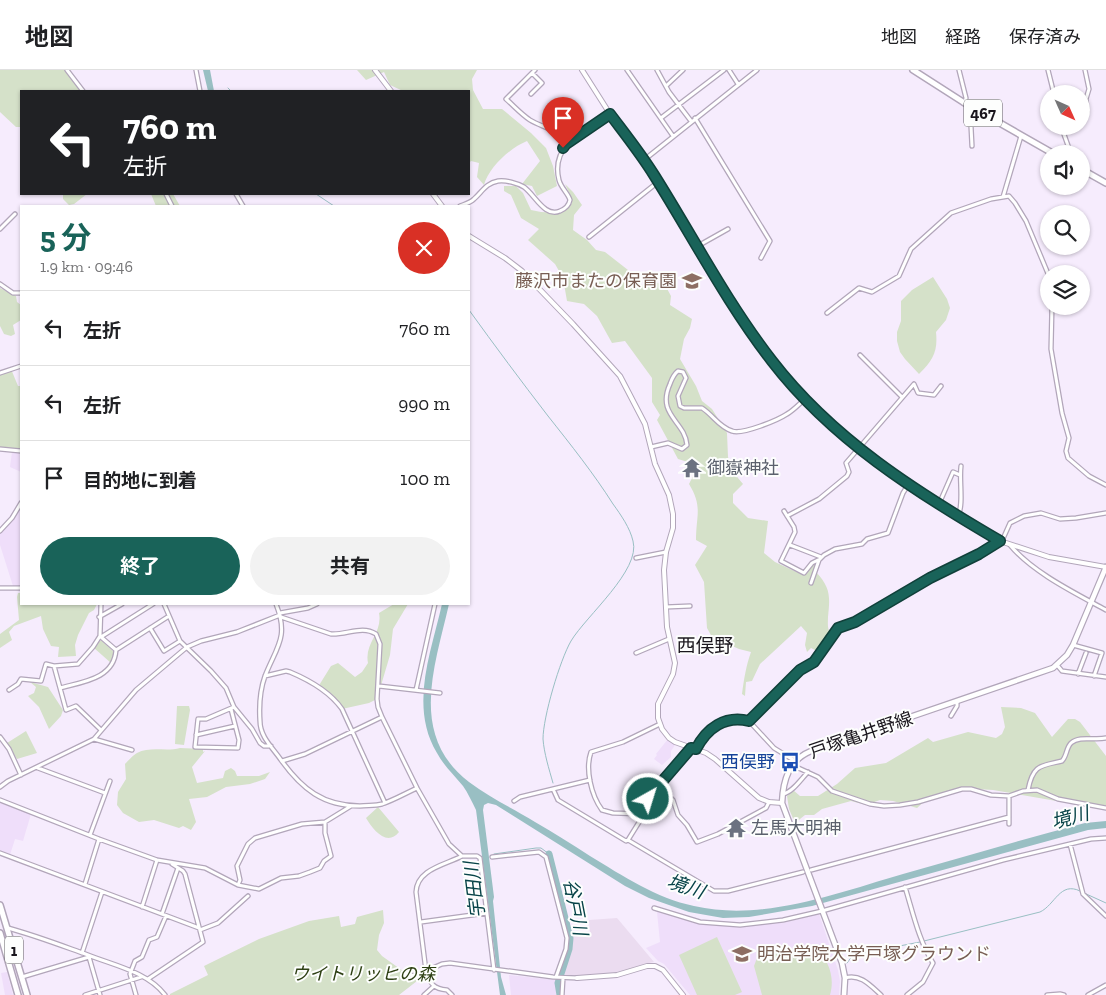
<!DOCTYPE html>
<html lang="ja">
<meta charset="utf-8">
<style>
:root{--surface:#fff;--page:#f2f2f2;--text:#202124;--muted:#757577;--line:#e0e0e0;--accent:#196359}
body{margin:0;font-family:"Zilla Slab","Noto Sans JP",serif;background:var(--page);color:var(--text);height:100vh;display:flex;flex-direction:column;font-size:19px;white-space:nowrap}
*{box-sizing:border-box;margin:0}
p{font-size:16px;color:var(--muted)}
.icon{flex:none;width:28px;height:28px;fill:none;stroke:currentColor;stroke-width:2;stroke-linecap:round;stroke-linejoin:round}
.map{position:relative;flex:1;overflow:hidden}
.drawer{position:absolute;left:20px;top:135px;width:450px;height:400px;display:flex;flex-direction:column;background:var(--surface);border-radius:0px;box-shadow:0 1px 4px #0004}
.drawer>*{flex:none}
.top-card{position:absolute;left:20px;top:20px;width:450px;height:105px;border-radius:0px;box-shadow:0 1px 4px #0004;background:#202124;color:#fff;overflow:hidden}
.needle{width:32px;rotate:135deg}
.controls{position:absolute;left:1040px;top:15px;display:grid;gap:10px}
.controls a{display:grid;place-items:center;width:50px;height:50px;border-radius:50%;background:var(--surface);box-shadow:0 1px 4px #0004;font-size:25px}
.pin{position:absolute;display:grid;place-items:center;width:42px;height:42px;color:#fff;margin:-51px -21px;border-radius:50% 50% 50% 0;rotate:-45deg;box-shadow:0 0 5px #0007}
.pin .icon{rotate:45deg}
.me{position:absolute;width:55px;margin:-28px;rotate:39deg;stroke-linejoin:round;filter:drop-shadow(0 0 4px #0008)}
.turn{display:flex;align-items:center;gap:18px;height:105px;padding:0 20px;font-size:22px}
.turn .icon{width:65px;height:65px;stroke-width:2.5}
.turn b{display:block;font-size:35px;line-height:42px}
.round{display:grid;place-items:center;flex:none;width:52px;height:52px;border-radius:26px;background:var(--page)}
.overview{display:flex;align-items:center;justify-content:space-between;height:85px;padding:0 20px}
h1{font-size:30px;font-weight:700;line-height:38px;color:var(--accent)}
.action{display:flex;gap:10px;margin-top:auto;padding:10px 20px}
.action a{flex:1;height:58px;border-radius:30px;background:var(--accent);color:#fff;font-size:20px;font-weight:700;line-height:58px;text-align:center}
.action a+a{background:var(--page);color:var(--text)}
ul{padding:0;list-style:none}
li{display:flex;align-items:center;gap:15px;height:75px;padding:0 20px;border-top:1px solid var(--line)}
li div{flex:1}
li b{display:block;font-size:19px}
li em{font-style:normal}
header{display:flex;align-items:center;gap:30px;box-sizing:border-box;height:70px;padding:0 25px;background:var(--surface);border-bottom:1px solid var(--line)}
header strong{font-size:24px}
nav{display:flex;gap:28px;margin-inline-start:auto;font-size:18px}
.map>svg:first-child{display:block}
</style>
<header>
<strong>地図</strong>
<nav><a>地図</a><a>経路</a><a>保存済み</a></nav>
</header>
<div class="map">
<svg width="1106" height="925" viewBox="0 0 1106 925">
<rect width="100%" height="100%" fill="#f6ecfd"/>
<path fill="#efdefa" d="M12,382L21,383V402L10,397Z
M21,437V516H13L0,475V463L13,449Z
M668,669L675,675L671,681V687L662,695L654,689L657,685L656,684Z
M0,733L31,744L23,771L15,769L10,785L0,782Z
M657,842L694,852L718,856L783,853L819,844L838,900L840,911L839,925H690L664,894L658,891L646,878L660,872Z
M7,902L13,925H5L1,903Z
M509,905L556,910V925H511Z"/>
<path fill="#ebdcf0" d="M617,848L654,892L644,894L623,901L606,904L559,907L569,879L571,866L590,862L589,850Z"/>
<path fill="#d5e1c9" d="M0,0H70L83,21H21V57H16L0,42Z
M357,0H477L472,9L473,20L483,39H502L531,63L546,78L553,96L557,116L537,126L532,116L522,114L540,91L527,71C510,78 489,97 484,115L477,107L479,93L471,91L469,93V21H403L390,15L384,2L366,10Z
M565,114L573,122L582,135L574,145L573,160L587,170L596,180L605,182L628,200L625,207L635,219L651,211L665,215L671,226L670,235L692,249L690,258L684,269L680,289L696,316L702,331L712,339L727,363L728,387L733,402L743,414L733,424V433L748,448L768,451L764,483L775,492L803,505L813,490L818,488L816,502C831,518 830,527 828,547C828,553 827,557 830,563L817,581L811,578L807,582L805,575L807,563L801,556L760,594L752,611L746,612L745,626L742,624C744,609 746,596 751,582L739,579L712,567L707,558L704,512L695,495L707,476L696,470C696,445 703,437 689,414L696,400L691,393L678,389L657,350L660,345L652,332V308L625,271L612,273L597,246L584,234L567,231L563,208L555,194L528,170L539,159L521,148L511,125L504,121V116H516L523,123L531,140L541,142L561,143L572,133L571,127Z
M63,124H87L74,134L69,135L63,129Z
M151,124H173L180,136H156Z
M933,207L947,229L950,238L946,250L936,262C938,282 933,290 919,304L905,289L900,282L897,271V262L901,251V231L912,220Z
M0,218L16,226L17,232L21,235V250L13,255L15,264L11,266L4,264L0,256Z
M11,299L18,316H21V381L0,379V303Z
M18,523H21V534H97L94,540L89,543L78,565L75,575L76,586L58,587L59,577L51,576L43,559L41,546L14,556L9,562L12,570L0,578V564L19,550L17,527Z
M394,534H408L393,559L390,585L377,629L369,633L342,639L336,630L318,617L331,596L338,593L355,607L362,602L368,593C364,573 383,563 379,543Z
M101,570L114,582L111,593L94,578Z
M30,612L48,617L63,640L61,646L49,659L39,637L28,626L34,623L36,617Z
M177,636H189L190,640L184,675L175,674Z
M1001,637L1021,638L1035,643L1052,667L1068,649H1075L1080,652L1106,686V736L1068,733L993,720L960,718L927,729L917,738L893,731L880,730L866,735L851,731L822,739L814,745H805L795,753L789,739L787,726L793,720L800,726H818L837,714L855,698L886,693L928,668L933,672L968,662L996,668L1002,664L1005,657Z
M26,661L37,683L17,689L7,673Z
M180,678L203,679V682L205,681L192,697L197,713L223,708L225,701L231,698L235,701L237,706H259L270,702L265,709L250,714L226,717L207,727L189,729L196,752L191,760L183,756L179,758L154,750L139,752L123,743L117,735L118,722L126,709L125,694C128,691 133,685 137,683C150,676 167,682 180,678Z
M378,737L399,762C387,777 373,760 366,748Z
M383,840L384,853L379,865L377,880L382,886L417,911L399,925H170V924L208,905L204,896L259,869L309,851L339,846L341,857L355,854L357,847Z
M717,867L742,922L735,925H697L679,885Z
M817,878C829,892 835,907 830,925H762L754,896L757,888L760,886Z"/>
<path fill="#99bfc3" d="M203,0H210L214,21H208Z
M442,534H449C435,596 408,665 469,712C490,728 514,739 535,752C554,763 572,774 590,786C623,806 656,828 694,836C763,852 837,823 903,804C963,787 1024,769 1085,753L1106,751V758L1088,760L812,836L749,847L723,848L689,842L649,828L625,816L496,735L488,733L484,735L483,740L494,827L493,831L501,907L506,925H500L476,740C472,732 468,723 463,716C454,705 444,696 437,683C409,636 431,583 442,534Z"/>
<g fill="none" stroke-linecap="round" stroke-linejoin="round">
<path stroke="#99bfc3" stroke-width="1" d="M228,18L231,21
M316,124L334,136
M469,240C495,276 521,311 548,346C571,375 594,404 613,434C621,445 630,458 633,471C641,500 586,546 571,571C560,590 543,647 543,669C544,683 549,699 553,713
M494,784L536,778H541L549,784
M1084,823L1106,833
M847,893L853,885L920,872L1040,842C1055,835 1060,811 1080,821"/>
<path stroke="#99bfc3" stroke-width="7" d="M549,784L570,868L569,879L558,913L560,925"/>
<defs>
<path id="minor" d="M67,0L83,21
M196,0L200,21
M535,0L506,29C514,36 521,44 530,50C543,58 559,59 566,74
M627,0L673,66
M657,0L669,22L691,51
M729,0L738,14
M959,0L966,28L965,33
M1048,0L1054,24
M666,16L683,0
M531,24L542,13L532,3
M970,37L972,76
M1081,45L1087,41L1086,29L1089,19L1085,0
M661,48L724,0
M695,48L770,171L761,188
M1061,56L1071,84
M644,90L757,0
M166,124L172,136
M236,124L243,136
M1003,127L1021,66
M460,136C465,134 470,133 474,129C482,122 486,113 498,111C506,110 517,113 524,117C535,125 545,148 560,141C565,139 569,135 570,130C568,123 561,118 559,110C550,74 585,60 610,44
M0,159L15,144
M589,167L658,112
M696,177L728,159
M0,214L13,223H21
M1052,236L1051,279L1062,343L1069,368L1066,381L1068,388L1089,406L1106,415
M827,243L859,218L872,222L899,206L911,179L951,143L991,129L1009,126L1015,133L1026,151L1049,206
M860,285L902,327
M0,303L21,296
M651,377L668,373L682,379L687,375C685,351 656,345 670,314C672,309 673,305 678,301L683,302L686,308L678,326L680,336L684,338H702C713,345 719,357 732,361C742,365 778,350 787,344C794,340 799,334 805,329
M0,379L21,381
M939,434L953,402L960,405
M784,441L794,457L795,462L781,491L804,503L812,493L818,490
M787,446L819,429L847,406L849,402L846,393L914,314L918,323L934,325L941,316
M958,446C964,434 959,411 961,396
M0,461L12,448L21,433
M1002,471L1010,453L1024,446L1041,443L1060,449L1076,448L1106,443
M790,475L821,487
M1010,475C1032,502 1075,523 1106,540
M636,488L666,482
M811,513L819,490L824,485L835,479L862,474L867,469L888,463L903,423L908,415
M0,518H21
M101,534L100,566L93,577L78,594L54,596L60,618C82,612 114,609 116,580L169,546
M164,534L180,571L211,601L226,618L234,637L252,659L260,673L264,676H271
M276,534C289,567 277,576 265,606C260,620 259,636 260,651C260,667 273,678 281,690C302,719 323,736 360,736C367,735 375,736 382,734C394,730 406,723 417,718
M666,537L690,536
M280,543L308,538L317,534
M99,547L122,534
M281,547L331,564C347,565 362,555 376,564L380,574L377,629L378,637L382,647L417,718L449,774L462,786H477L480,788L494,900
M150,558L164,581L180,571
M101,567L153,534
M101,567L116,580
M1073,575L1102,583L1094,606
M636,583L669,569
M1057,595L1062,601L1106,607
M1078,604L1086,583
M265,606L286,601L290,602C309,610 330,622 342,639L385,733
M379,616L440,623
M60,618L66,640L76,636L101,660
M9,620L18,614L21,609L41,611L46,594L54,596
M416,620L435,534
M231,639L239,670L238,678L195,677L198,649H206L234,637
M951,646L957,636V632
M749,651L774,678L795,691
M196,665L235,656
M0,667L9,679L21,705
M94,669L132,680
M691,678L658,716L673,730L678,745L687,755L697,772L718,764L766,738L769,732
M696,679L700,671L721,652L749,651L800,600L813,592L838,558L855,552L931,508L979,484L1000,471
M282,691L305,684L382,647
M792,695L818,707L832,721L870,734L884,736L900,735L918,732L962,719H971L991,725L1009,726L1023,721L1037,720L1058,729L1106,738
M38,698L105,723
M0,717L8,711L94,669L136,620L187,577L201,571L237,562L280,545
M553,719L558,730L626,771L628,770L714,821H728L803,802
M1028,720C1033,694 1041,696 1062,691C1067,686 1066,678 1071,673C1080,665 1095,671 1106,668
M783,724C793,722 801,709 808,702
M0,730L99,769L157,790L205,798L238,815L240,810L237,796L248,774L255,768L302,754L325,752L351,736
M514,731L520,727L590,710
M644,744L613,743L602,740C591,725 585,699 591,682L623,672L660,654
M1009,754V726
M90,765L110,711
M628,770L646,741L648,722L658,716
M1070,774L1083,824L1106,846
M0,783L199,858
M492,787L539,782L546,787L567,868L566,879L556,907
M811,800L1009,747
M85,814L99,769
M238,815L259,819L281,808L299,806L310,802L320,798L324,791L331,786L325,763V752
M905,817C913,843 919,871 933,893L923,912L907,925
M142,837L157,790
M654,838L700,852L740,855L783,850L822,841L1003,790L1091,769L1106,768
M162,844L178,798
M421,852L487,843
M8,858C37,866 60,875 88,885C113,895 148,902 165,925
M200,860L218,853L248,826
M82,883L102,822
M89,887L100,925
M409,905L419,906L426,901L416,822C417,799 445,795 462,786
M22,907L89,887
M845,908C860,903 871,916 881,925
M148,909L203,872L185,804L183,801L172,794
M85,925L141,907
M136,925L130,904L135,891L142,887L149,870L157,867L166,846
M424,925L434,916
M452,925L447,920C434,919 430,914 426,901L442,894L450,893L553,907L577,908
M562,925L563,908
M1047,925L1060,924L1064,925
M1088,925L1106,915"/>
<path id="tertiary" d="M375,0L391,21
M582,0L610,44L654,104L696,177L764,280L794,318L832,355L857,378L908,415L1000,471L1049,487L1106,497
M433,124L442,136
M469,166L505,188L522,201L573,254L620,306L645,354L655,394L669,425L673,444V458L666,482L664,500L667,557L675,593L673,604L658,634V648L662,659L669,668L675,672L706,683L715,689L759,728L769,732L782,733
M577,908L617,905L647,896H655L663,900L683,925"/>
<path id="secondary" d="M844,925L845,908L842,893L782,733C783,710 789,690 811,681L1053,598L1067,585L1073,575L1106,497"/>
<path id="trunk" d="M913,0L963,32L1054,84
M1081,99L1106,113
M0,835L27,925
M0,863L18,925"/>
</defs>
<use href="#minor" stroke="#b2a6ba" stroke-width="5.5"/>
<use href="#tertiary" stroke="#b2a6ba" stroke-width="6"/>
<use href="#secondary" stroke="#b2a6ba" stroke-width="7"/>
<use href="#trunk" stroke="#b2a6ba" stroke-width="8"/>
<use href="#minor" stroke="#fff" stroke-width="3"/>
<use href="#tertiary" stroke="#fff" stroke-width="4"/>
<use href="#secondary" stroke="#fff" stroke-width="4.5"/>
<use href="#trunk" stroke="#fff" stroke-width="5"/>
</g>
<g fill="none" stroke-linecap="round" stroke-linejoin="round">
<defs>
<path id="route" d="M563,78L566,74L610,44C625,64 641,84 654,105C693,167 727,233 772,291C832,369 916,422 1000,471L979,484L930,508L855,552L838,558L814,592L800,600L749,651C725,645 707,658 696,679L691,678L660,714L650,720L648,729"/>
</defs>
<use href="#route" stroke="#10403a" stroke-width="12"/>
<use href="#route" stroke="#196359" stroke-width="9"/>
</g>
<defs>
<symbol id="school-bare" viewBox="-9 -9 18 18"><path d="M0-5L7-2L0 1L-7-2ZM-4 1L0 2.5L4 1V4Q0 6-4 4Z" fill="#8d6e63" stroke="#fdfefd" stroke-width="2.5" paint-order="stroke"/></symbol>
<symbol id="temple-bare" viewBox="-9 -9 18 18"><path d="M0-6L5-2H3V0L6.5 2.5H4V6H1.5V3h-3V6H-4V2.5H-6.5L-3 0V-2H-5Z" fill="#6b7280" stroke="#fdfefd" stroke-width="2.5" paint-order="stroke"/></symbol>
<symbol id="bus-bare" viewBox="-9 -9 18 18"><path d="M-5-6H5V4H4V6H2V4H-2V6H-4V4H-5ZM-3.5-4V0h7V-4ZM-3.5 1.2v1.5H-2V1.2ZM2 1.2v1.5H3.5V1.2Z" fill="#1a4fb4" stroke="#fdfefd" stroke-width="2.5" paint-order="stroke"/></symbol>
<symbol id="university-bare" viewBox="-9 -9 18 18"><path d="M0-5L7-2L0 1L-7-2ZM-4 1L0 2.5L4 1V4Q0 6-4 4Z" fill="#8d6e63" stroke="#fdfefd" stroke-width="2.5" paint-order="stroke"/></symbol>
</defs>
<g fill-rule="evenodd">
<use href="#school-bare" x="678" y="197" width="28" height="28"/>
<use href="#temple-bare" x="678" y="384" width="28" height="28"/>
<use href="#bus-bare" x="776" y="678" width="28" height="28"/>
<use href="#temple-bare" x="722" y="744" width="28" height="28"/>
<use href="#university-bare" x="728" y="870" width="28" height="28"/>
</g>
<g text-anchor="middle" stroke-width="4" stroke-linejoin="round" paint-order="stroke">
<g fill="#fdfefd" stroke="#5e5c60" stroke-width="1">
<rect x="964" y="29.5" width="38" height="27" rx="4"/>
<rect x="5" y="866.5" width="18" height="27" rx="4"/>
</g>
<g font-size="16" font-weight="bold" fill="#1a161d">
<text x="983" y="49">467</text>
<text x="14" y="886">1</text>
</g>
<g font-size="18" fill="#785e54" stroke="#fdfefd" text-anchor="end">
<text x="677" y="217">藤沢市またの保育園</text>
<text x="757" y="890" text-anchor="start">明治学院大学戸塚グラウンド</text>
</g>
<g font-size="18" fill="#5b616d" stroke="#fdfefd" text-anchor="start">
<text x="707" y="404">御嶽神社</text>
<text x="751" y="764">左馬大明神</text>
</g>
<g font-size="18" fill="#1a161d" stroke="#fdfefd">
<text transform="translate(861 665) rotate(-19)" y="6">戸塚亀井野線</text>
</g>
<g font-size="18" fill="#164399" stroke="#fdfefd" text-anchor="end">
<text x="775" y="698">西俣野</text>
</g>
<g font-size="18" font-style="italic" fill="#2e4014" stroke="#fdfefd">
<text x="363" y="910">ウイトリッヒの森</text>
</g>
<g font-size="19" fill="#1a161d" stroke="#fdfefd">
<text x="705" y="582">西俣野</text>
</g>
<g font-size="19" font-style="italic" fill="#074348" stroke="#fdfefd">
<text transform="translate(1070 747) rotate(-15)" y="7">境川</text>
<text transform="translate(686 816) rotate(19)" y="7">境川</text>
<text transform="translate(474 820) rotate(-97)" y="7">宇田川</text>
<text transform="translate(576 837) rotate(79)" y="7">谷戸川</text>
</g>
</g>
</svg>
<div class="controls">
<a><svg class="needle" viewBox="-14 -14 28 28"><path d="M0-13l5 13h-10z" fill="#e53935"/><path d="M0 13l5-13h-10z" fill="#757577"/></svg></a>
<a><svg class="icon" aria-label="sound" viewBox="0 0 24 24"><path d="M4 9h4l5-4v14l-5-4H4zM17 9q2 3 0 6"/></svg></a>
<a><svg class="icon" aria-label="search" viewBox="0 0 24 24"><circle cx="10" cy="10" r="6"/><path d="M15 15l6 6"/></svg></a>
<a><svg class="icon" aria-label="layers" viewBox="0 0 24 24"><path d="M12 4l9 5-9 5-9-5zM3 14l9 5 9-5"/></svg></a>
</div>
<div class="pin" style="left:563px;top:78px;background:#d93025"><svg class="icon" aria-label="arrive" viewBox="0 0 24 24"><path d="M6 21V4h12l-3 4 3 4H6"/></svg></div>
<svg class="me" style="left:648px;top:729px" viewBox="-20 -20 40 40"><circle r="17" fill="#196359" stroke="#fff" stroke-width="3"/><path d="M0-11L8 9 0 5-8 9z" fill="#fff"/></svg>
<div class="top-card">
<div class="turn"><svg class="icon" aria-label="left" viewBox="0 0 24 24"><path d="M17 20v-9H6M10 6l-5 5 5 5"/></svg><div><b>760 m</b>左折</div></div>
</div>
<section class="drawer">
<div class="overview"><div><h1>5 分</h1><p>1.9 km · 09:46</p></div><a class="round" style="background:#d93025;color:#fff"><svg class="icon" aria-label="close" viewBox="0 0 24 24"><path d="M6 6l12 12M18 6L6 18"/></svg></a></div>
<ul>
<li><svg class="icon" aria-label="left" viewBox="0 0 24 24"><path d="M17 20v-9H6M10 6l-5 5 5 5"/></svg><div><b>左折</b></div><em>760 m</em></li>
<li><svg class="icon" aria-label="left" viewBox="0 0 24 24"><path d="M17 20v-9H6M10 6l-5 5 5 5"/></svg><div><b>左折</b></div><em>990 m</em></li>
<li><svg class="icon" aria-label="arrive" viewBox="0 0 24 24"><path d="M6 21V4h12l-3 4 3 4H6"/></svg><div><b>目的地に到着</b></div><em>100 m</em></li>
</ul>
<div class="action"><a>終了</a><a>共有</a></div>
</section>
</div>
